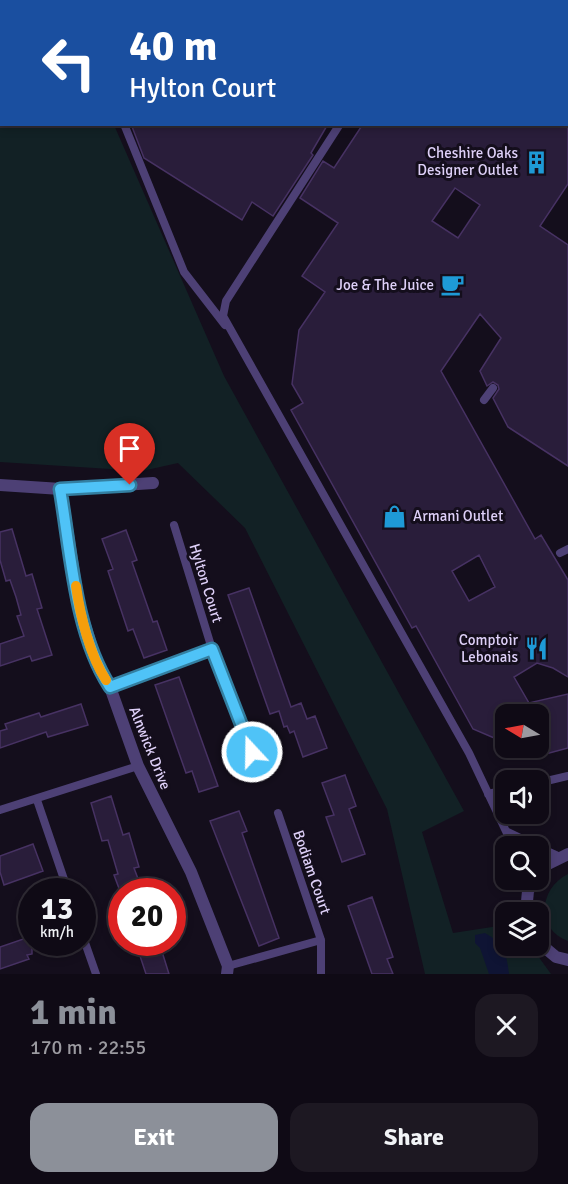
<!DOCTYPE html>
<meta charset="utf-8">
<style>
:root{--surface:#0f0a15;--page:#1d1822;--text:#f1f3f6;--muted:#9b9aa0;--line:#2f2b34;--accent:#8c9099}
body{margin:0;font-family:Signika,sans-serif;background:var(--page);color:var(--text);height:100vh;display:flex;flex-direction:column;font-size:22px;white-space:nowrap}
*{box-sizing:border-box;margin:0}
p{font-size:20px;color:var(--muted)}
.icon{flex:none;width:33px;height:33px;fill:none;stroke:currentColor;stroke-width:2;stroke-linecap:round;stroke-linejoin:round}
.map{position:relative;height:974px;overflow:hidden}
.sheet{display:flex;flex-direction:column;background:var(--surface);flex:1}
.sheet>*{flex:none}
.guide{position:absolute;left:0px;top:0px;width:568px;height:126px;box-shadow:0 3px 9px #0003,0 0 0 2px var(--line);background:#1a4fa0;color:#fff;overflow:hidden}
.needle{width:39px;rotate:280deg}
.fabs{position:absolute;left:495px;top:704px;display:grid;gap:12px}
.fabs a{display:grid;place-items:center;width:54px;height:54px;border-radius:12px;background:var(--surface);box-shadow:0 3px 9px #0003,0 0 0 2px var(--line);font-size:30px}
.speed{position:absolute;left:18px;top:878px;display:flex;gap:12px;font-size:30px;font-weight:700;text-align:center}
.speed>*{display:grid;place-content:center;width:78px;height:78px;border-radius:50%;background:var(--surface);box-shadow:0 3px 9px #0003,0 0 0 2px var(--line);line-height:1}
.speed small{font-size:15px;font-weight:400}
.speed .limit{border:9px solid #d22;background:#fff;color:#111}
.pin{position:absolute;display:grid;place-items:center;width:51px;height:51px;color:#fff;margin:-62px -26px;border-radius:50% 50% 50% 0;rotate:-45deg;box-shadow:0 0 6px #0007}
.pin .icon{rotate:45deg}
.me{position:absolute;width:66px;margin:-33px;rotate:339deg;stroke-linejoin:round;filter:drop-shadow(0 0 4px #0008)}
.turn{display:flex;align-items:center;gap:21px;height:126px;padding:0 30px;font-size:27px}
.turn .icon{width:78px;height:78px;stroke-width:2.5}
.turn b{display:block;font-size:42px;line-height:51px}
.round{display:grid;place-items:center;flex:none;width:63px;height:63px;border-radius:18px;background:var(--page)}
.overview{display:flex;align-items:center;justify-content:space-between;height:102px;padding:0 30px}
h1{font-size:36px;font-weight:700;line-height:45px;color:var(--accent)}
.button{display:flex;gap:12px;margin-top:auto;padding:12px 30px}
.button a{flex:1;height:69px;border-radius:18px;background:var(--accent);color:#fff;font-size:24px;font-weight:700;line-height:69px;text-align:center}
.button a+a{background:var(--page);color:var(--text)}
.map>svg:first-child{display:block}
</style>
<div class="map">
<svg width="568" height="974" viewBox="0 0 568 974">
<rect width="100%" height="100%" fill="#140e1c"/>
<path fill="#122125" d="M0,0L59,1L2,2V124L114,125L224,376L464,811L422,832L453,933L505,925L506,945H530L551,974H425L387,809L245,528L178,463L142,471L0,462Z
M568,874V941C535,929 539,888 568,874Z"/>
<path fill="#0f1434" d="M485,933C503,943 507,954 509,974H489L480,948L475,943V935Z"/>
<path fill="#291d3a" stroke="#473263" stroke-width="1.5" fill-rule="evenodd" d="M131,124H328L311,153L313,155L273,216L252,202L242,220L144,158Z
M363,124H568V184L540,226L568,245V466L508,427L493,398L499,389L498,385L493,382L487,386L480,371L501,338L480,314L441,371L535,539L541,535L568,580V677L553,668L537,663L514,677L529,703L568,694V748L538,756V714H506V743L473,729L416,626L412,628L291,410L303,403L292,384L299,330L325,292L302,276L338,223L300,198L323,161L334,168ZM455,188L480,205L458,238L432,221ZM479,555L495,587L469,601L452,571Z
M12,529L26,576L32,574L42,608L37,609L52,655L32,661L30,656L0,666V644L24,636L17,616L21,615L16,597L10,580L6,581L0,560V532Z
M126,530L137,560L132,562L153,622L157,621L167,650L144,658L133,629L128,631L108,571L113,569L102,539Z
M249,588L291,707L301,703L307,719L315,716L327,748L303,757L294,731L290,733L287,726L284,727L279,711L270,714L228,595Z
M179,677L218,786L199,792L192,771L186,773L155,685Z
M81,704L88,725L48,737L46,732L0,748V731L7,729L5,724L39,713L41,717Z
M345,775L356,806L349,809L365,854L342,862L326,817L334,815L322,783Z
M111,796L123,835L129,833L139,867L134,868L140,884L120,891L114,875L118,874L108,840L102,841L91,803Z
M239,811L247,831L242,833L279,938L259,946L210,821Z
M33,844L43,871L4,885L0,872V856Z
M372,897L393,957L387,959L393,974H372L348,906Z
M32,936V954L27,955L29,959L0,969V947Z
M142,942H159L169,974H146L138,950L144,947Z"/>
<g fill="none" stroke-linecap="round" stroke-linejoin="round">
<path stroke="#4d4075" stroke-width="8" d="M98,2L99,0
M419,2L420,0
M124,124L184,272L225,325
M340,124L226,301L223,316L469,753L513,846
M484,400L493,388
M174,525L212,649
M560,553L568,549
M110,687L212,649L252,752
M538,783L568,776
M488,794L506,790
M37,800L68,891
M0,810L138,766
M508,832L537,846
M538,847L560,857
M524,879L528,891
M82,934L96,974
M321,940V974
M228,966L321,940L278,813"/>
<path stroke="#4d4075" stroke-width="12" d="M0,485L61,489L153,483
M61,489L79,606L99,670L110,687L138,766L191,872L228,966L227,974
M538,873L546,865L568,854
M526,912L528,891L535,879
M538,942L556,957L568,960"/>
</g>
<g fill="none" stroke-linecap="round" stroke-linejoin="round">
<defs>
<path id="route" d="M130,485L60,489C71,553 75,633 110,687L212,649L252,752"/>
</defs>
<use href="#route" stroke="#337fa1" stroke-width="15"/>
<use href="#route" stroke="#4fc3f7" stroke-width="10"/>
<path stroke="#f59e0b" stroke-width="10" d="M76,586C80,615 90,656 106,680"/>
</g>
<defs>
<symbol id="building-bare" viewBox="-9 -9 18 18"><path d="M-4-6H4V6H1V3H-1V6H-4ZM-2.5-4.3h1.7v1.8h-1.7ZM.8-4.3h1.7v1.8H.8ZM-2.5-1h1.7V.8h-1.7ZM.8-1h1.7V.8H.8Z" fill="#1e9ad6" stroke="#140e1c" stroke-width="2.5" paint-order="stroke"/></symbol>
<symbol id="cafe-bare" viewBox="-9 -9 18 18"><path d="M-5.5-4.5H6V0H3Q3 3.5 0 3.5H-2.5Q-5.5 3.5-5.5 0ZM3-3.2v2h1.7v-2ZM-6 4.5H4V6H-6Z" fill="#1e9ad6" stroke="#140e1c" stroke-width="2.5" paint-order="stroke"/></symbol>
<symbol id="shop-bare" viewBox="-9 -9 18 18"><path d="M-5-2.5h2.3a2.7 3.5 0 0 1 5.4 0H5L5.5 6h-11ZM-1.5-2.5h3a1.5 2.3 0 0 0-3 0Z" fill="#1e9ad6" stroke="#140e1c" stroke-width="2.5" paint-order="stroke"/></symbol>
<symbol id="restaurant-bare" viewBox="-9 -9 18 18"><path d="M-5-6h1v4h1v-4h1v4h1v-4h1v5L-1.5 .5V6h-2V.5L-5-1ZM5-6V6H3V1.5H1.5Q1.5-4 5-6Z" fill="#1e9ad6" stroke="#140e1c" stroke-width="2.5" paint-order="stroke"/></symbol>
</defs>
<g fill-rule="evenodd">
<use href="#building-bare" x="520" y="146" width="33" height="33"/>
<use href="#cafe-bare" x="436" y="268" width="33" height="33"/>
<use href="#shop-bare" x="378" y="500" width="33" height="33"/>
<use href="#restaurant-bare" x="520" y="632" width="33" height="33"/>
</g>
<g text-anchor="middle" stroke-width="6" stroke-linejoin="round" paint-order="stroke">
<g font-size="15" fill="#ded0f8" stroke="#140e1c" text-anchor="end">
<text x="518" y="158">Cheshire Oaks<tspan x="518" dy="17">Designer Outlet</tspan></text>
<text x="434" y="290">Joe &amp; The Juice</text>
<text x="413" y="521" text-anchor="start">Armani Outlet</text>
<text x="518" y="645">Comptoir<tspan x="518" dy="17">Lebonais</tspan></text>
</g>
<g font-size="15" fill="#ded0f8" stroke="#140e1c">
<text transform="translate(206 583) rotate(73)" y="5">Hylton Court</text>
<text transform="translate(150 748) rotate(68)" y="5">Alnwick Drive</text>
<text transform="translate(312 872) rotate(71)" y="5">Bodiam Court</text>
</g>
</g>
</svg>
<div class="fabs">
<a><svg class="needle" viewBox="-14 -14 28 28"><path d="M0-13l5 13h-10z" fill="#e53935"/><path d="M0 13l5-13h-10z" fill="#9b9aa0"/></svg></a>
<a><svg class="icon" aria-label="sound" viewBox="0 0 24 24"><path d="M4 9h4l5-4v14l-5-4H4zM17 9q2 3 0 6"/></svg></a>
<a><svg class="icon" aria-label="search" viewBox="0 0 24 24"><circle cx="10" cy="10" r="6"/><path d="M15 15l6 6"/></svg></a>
<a><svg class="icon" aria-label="layers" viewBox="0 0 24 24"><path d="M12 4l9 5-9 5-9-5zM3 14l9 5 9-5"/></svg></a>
</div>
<div class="speed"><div>13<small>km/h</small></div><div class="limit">20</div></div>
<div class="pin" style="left:130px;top:485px;background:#d93025"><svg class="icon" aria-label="arrive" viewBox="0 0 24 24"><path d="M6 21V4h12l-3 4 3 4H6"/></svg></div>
<svg class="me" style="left:252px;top:752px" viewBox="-20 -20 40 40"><circle r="17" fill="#4fc3f7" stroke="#fff" stroke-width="3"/><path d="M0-11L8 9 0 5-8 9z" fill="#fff"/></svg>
<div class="guide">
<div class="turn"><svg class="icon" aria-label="left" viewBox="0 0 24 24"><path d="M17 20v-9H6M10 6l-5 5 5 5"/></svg><div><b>40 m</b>Hylton Court</div></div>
</div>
</div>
<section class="sheet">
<div class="overview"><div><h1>1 min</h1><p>170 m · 22:55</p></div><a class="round"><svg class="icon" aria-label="close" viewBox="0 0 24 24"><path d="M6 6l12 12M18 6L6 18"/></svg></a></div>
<div class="button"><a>Exit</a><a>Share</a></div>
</section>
